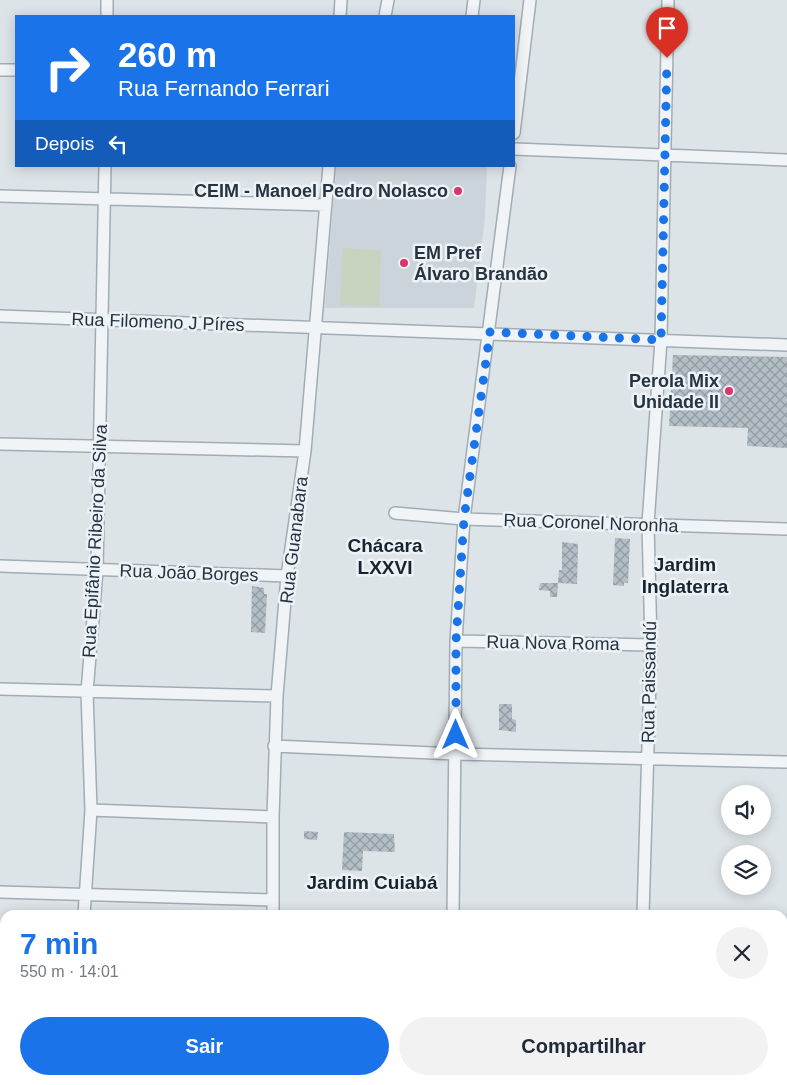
<!DOCTYPE html>
<html lang="pt">
<meta charset="utf-8">
<style>
:root{--surface:#fff;--page:#f2f2f3;--text:#1f2937;--muted:#747a83;--accent:#1a73e8}
body{margin:0;font-family:Arial,sans-serif;background:var(--page);color:var(--text);height:100vh;display:flex;flex-direction:column;font-size:19px;white-space:nowrap}
*{box-sizing:border-box;margin:0}
p{font-size:16px;color:var(--muted)}
.icon{flex:none;width:28px;height:28px;fill:none;stroke:currentColor;stroke-width:2;stroke-linecap:round;stroke-linejoin:round}
.map{position:relative;flex:1;overflow:hidden}
.side{position:absolute;left:0px;top:910px;width:788px;height:175px;display:flex;flex-direction:column;background:var(--surface);border-radius:15px 15px 0 0;box-shadow:0 2px 12px #0003}
.side>*{flex:none}
.top-card{position:absolute;left:15px;top:15px;width:500px;height:152px;border-radius:0px;box-shadow:0 2px 12px #0003;background:#1a73e8;color:#fff;overflow:hidden}
.tools{position:absolute;left:721px;top:785px;display:grid;gap:10px}
.tools a{display:grid;place-items:center;width:50px;height:50px;border-radius:50%;background:var(--surface);box-shadow:0 2px 12px #0003;font-size:25px}
.pin{position:absolute;display:grid;place-items:center;width:42px;height:42px;color:#fff;margin:-51px -21px;border-radius:50% 50% 50% 0;rotate:-45deg;box-shadow:0 0 5px #0007}
.pin .icon{rotate:45deg}
.me{position:absolute;width:55px;margin:-28px;rotate:0deg;stroke-linejoin:round;filter:drop-shadow(0 0 4px #0008)}
.turn{display:flex;align-items:center;gap:18px;height:105px;padding:0 20px;font-size:22px}
.turn .icon{width:65px;height:65px;stroke-width:2.5}
.turn b{display:block;font-size:35px;line-height:42px}
.then{display:flex;align-items:center;height:48px;padding:0 20px;background:#0003;gap:10px;font-size:19px}
.round{display:grid;place-items:center;flex:none;width:52px;height:52px;border-radius:26px;background:var(--page)}
.headline{display:flex;align-items:center;justify-content:space-between;height:85px;padding:0 20px}
h1{font-size:30px;font-weight:600;line-height:38px;color:var(--accent)}
.button{display:flex;gap:10px;margin-top:auto;padding:10px 20px}
.button a{flex:1;height:58px;border-radius:30px;background:var(--accent);color:#fff;font-size:20px;font-weight:600;line-height:58px;text-align:center}
.button a+a{background:var(--page);color:var(--text)}
.map>svg:first-child{display:block}
</style>
<div class="map">
<svg width="787" height="1085" viewBox="0 0 787 1085">
<defs>
<pattern id="building-cross-hatch" width="8" height="8" patternUnits="userSpaceOnUse" patternTransform="scale(1.25)"><rect width="8" height="8" fill="#b4bec6"/><path d="M0 0l8 8M0 8l8-8" fill="none" stroke="#929ba2"/></pattern>
</defs>
<rect width="100%" height="100%" fill="#dde4e8"/>
<path fill="#cbd3db" d="M336,166H487L485,217L474,308H325Z"/>
<path fill="#c7d3be" d="M343,248L381,251L379,306L340,305Z"/>
<path fill="url(#building-cross-hatch)" d="M673,355L787,357V448L747,446L748,428L669,426Z
M615,538L630,539L628,583H624V586L613,585Z
M562,542L578,544L577,584L558,583L559,570H562Z
M540,583H558L557,597H550V591L539,590Z
M252,586L264,588V594H267L265,633L251,632Z
M499,704H512V719L516,720V732L499,730Z
M304,831L318,832L317,840L304,839Z
M344,832L394,834L395,852L363,851L362,871L342,870Z"/>
<g fill="none" stroke-linecap="round" stroke-linejoin="round">
<defs>
<path id="street" d="M107,0V16
M340,16L341,0
M385,16L388,0
M472,16L474,0
M0,70H16
M514,133L530,0
M514,149L787,160
M0,196L326,205
M0,316L787,345
M0,444L305,451
M395,513L464,519L787,529
M0,566L287,576
M456,641L651,645
M0,689L277,696
M274,746L456,754L787,762
M91,810L273,817
M0,892L273,900
M84,915L91,810L87,692L97,570L105,166
M273,915V817L277,696L287,576L305,451L329,166
M453,915L456,641L464,519L510,166
M643,915L651,645L648,524L661,340L668,0
M782,950H787
M80,1085V1080
M268,1085V1080
M446,1085V1080
M635,1085V1080"/>
</defs>
<use href="#street" stroke="#a2acb2" stroke-width="14"/>
<use href="#street" stroke="#f0f4f6" stroke-width="11"/>
</g>
<g fill="none" stroke-linecap="round" stroke-linejoin="round">
<path stroke="#1a73e8" stroke-width="9" stroke-dasharray="0 16.2" d="M456,735V641L464,519L490,332L661,340L667,58"/>
</g>
<g fill="#d9376c" stroke="#edf2f6" stroke-width="2">
<circle cx="458" cy="191" r="5"/>
<circle cx="404" cy="263" r="5"/>
<circle cx="729" cy="391" r="5"/>
</g>
<g text-anchor="middle" stroke-width="5" stroke-linejoin="round" paint-order="stroke">
<g font-size="18" font-weight="bold" fill="#253440" stroke="#edf2f6" text-anchor="end">
<text x="448" y="197">CEIM - Manoel Pedro Nolasco</text>
<text x="414" y="259" text-anchor="start">EM Pref<tspan x="414" dy="21">Álvaro Brandão</tspan></text>
<text x="719" y="387">Perola Mix<tspan x="719" dy="21">Unidade II</tspan></text>
</g>
<g font-size="18" fill="#253440" stroke="#edf2f6">
<text transform="translate(158 322) rotate(2)" y="6">Rua Filomeno J Píres</text>
<text transform="translate(591 523) rotate(2)" y="6">Rua Coronel Noronha</text>
<text transform="translate(294 540) rotate(-83)" y="6">Rua Guanabara</text>
<text transform="translate(95 541) rotate(-87)" y="6">Rua Epifânio Ribeiro da Silva</text>
<text transform="translate(189 573) rotate(2)" y="6">Rua João Borges</text>
<text transform="translate(553 643) rotate(1)" y="6">Rua Nova Roma</text>
<text transform="translate(649 682) rotate(-89)" y="6">Rua Paissandú</text>
</g>
<g font-size="19" font-weight="bold" fill="#182531" stroke="#edf2f6">
<text x="385" y="552">Chácara<tspan x="385" dy="22">LXXVI</tspan></text>
<text x="685" y="571">Jardim<tspan x="685" dy="22">Inglaterra</tspan></text>
<text x="372" y="889">Jardim Cuiabá</text>
</g>
</g>
</svg>
<div class="tools">
<a><svg class="icon" aria-label="sound" viewBox="0 0 24 24"><path d="M4 9h4l5-4v14l-5-4H4zM17 9q2 3 0 6"/></svg></a>
<a><svg class="icon" aria-label="layers" viewBox="0 0 24 24"><path d="M12 4l9 5-9 5-9-5zM3 14l9 5 9-5"/></svg></a>
</div>
<div class="pin" style="left:667px;top:58px;background:#d93025"><svg class="icon" aria-label="arrive" viewBox="0 0 24 24"><path d="M6 21V4h12l-3 4 3 4H6"/></svg></div>
<svg class="me" style="left:456px;top:735px" viewBox="-20 -20 40 40"><path d="M0-17L14 15 0 8-14 15z" fill="#1a73e8" stroke="#fff" stroke-width="4"/></svg>
<div class="top-card">
<div class="turn"><svg class="icon" aria-label="right" viewBox="0 0 24 24"><path d="M7 20v-9h11M14 6l5 5-5 5"/></svg><div><b>260 m</b>Rua Fernando Ferrari</div></div>
<div class="then">Depois<svg class="icon" aria-label="left" viewBox="0 0 24 24"><path d="M17 20v-9H6M10 6l-5 5 5 5"/></svg></div>
</div>
<section class="side">
<div class="headline"><div><h1>7 min</h1><p>550 m · 14:01</p></div><a class="round"><svg class="icon" aria-label="close" viewBox="0 0 24 24"><path d="M6 6l12 12M18 6L6 18"/></svg></a></div>
<div class="button"><a>Sair</a><a>Compartilhar</a></div>
</section>
</div>
